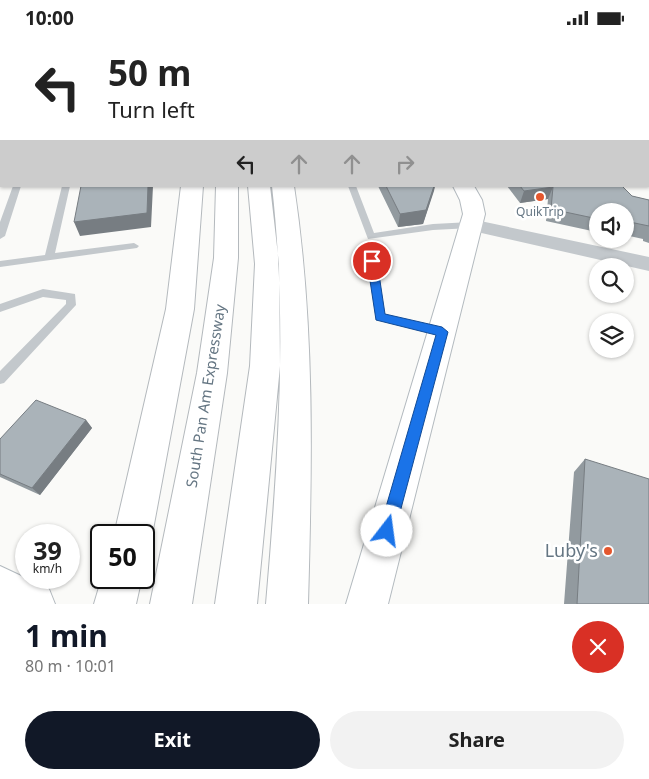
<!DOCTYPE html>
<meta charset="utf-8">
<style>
:root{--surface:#fff;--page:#f2f2f2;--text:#222;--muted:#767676;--accent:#111827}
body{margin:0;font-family:"Noto Sans",sans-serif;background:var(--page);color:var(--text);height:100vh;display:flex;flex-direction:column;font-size:19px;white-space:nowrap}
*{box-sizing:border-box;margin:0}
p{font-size:16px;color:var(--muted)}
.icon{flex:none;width:28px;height:28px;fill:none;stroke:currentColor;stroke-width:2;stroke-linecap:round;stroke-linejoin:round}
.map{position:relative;height:569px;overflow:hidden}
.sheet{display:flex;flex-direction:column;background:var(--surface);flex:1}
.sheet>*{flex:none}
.banner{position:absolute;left:0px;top:0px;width:650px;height:152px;box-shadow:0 1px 4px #0004;background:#fff;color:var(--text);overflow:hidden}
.buttons{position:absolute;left:589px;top:168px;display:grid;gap:10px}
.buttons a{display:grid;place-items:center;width:45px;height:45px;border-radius:50%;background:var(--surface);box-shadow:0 1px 4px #0004;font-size:25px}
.speed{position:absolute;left:15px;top:489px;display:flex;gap:10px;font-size:25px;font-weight:700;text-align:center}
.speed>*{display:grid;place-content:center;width:65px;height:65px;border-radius:50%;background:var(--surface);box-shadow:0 1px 4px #0004;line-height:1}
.speed small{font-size:12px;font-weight:400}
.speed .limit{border:2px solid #111;border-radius:8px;background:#fff;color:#111}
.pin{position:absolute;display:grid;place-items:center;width:42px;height:42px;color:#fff;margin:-21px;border:2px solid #fff;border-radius:50%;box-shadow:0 1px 5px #0007}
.me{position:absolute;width:55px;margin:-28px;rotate:15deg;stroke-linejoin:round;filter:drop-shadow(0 0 4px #0008)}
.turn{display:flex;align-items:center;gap:18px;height:105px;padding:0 25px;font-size:22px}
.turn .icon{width:65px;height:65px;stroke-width:2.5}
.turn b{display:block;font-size:35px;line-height:42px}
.lanes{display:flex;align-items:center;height:48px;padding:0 25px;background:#0003;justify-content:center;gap:25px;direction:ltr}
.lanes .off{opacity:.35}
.round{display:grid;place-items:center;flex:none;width:52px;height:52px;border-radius:26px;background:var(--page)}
.head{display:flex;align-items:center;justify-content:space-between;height:85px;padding:0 25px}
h1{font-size:30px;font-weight:700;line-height:38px;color:var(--accent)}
.action{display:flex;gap:10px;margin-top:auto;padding:10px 25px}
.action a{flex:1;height:58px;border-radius:30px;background:var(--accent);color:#fff;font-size:20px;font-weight:700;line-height:58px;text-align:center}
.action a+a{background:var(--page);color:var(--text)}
.status{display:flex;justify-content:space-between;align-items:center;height:35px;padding:0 25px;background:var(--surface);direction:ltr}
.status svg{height:14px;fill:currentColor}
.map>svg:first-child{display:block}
</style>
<div class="status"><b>10:00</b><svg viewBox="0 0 49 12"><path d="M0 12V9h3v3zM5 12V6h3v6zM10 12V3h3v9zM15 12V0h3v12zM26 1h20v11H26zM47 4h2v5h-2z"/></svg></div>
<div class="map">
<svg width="649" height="569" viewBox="0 0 649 569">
<rect width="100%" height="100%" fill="#fafaf8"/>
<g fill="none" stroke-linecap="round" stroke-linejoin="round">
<defs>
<path id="secondary" d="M358,0H372L373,1H359Z
M453,151H474L482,165L485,179L388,569H346L463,179L460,165Z
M0,531L49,554L55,569H0Z"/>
<path id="primary" d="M0,122H1V134H0Z"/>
<path id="highway" d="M173,0H187V1H173Z
M199,0H213L214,1H200Z
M225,0H239V1H225Z
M181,151H203L194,274L152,500L144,514V500H114L166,274Z
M216,151H238V223L227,338L192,569H150L197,338L214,223Z
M248,151H270L279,229L280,331L257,569H215L250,331L255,229Z
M272,151H294C315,290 312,429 308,569H266C278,429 288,291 272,151Z
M102,542H142L136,569H94Z"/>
</defs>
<use href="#secondary" stroke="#b3babf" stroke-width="2"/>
<use href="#primary" stroke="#b5babe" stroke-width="2"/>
<use href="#highway" stroke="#b4b9bd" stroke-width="2"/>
<path fill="#c3c8cc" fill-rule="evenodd" d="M13,151H21L5,201L0,204V187Z
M62,151H70L55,218L134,208L139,211L137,213L0,232V226L45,220Z
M348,151H356L374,198L433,189L471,187L476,190L471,193L433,195L368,204Z
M372,223L377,226L385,279L446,294L448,297L446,300L442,301L376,285L367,226Z
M43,254L75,259L76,270L4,348L0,349V336L66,269V265L43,262L0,277V269Z"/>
<path fill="#c3c8cc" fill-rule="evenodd" d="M0,39H1V47H0Z
M471,184L649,222V236L464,194L462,190L464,186Z"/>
<use href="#secondary" fill="#fff" fill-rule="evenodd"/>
<use href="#primary" fill="#fff" fill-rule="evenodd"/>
<use href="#highway" fill="#fff" fill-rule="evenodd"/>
</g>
<path fill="#929a9f" d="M507,0H649V28V1H508Z
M378,151H435L423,189L398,192Z
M507,151H622L632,161L649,165V208L643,206V204L625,200V176H598V194L593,193L592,196L546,186L548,164L520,168Z
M86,385L92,393L40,460L0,442V404Z
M585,424L649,569H564L574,437Z"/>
<path fill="#777d82" d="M148,151H153L151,192L80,201L74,187Z
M434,151H435L434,156L423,189L398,192L400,179Z
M553,152L548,164L520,168L524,156Z
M86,385L92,393L40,460L32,453Z"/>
<path fill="#aab3b9" stroke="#777d82" d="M286,0H324L325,1H287Z
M518,0H649V20V1H520Z
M81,151H148L147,178L74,187Z
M386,151H434L426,175L400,179Z
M520,151H622L632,161L649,165V191L625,186V176H598V184L551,174L553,152L524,156Z
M36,365L86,385L32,453L0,439V404Z
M585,424L649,444V569H577Z"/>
<path fill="#1a73e8" stroke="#114b97" d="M372,223L377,226L385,279L442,292L448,297L395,496L393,502L387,504L382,502L379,496L436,300L376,285L367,226Z"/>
<g fill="#e4572e" stroke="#fff" stroke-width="2">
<circle cx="540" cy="162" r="5"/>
<circle cx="608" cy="516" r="5"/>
</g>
<g text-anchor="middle" stroke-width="5" stroke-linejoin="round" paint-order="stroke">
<g font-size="12" fill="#657683" stroke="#fff">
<text x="540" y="181">QuikTrip</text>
</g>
<g font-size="15" fill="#657683" stroke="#fff">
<text transform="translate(206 361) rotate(-81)" y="5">South Pan Am Expressway</text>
</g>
<g font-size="18" fill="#657683" stroke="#fff" text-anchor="end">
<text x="598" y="522">Luby's</text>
</g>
</g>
</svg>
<div class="buttons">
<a><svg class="icon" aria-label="sound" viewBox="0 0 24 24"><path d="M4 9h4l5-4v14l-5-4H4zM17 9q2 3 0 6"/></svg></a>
<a><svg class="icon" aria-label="search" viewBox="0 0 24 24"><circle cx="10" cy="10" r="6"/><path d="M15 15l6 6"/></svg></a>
<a><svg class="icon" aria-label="layers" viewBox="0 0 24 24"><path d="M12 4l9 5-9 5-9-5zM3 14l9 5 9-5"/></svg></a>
</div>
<div class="speed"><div>39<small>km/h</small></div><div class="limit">50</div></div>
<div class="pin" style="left:372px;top:226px;background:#d93025"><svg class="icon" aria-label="arrive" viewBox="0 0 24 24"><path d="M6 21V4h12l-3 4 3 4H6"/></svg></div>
<svg class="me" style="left:387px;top:496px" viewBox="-20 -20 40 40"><circle r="19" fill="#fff"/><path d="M0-13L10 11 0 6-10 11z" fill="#1a73e8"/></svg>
<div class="banner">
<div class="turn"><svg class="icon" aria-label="left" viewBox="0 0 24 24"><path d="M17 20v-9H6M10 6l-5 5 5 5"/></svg><div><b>50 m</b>Turn left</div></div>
<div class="lanes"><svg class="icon" aria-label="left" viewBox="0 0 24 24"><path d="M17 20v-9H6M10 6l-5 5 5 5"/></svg><svg class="icon off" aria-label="ahead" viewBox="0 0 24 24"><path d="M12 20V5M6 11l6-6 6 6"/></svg><svg class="icon off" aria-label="ahead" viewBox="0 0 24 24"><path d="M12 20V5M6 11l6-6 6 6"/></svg><svg class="icon off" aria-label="right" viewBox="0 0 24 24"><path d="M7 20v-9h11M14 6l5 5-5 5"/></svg></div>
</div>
</div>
<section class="sheet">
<div class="head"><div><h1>1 min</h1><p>80 m · 10:01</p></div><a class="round" style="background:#d93025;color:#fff"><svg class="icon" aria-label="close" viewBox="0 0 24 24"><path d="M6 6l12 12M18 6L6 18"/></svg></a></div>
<div class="action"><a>Exit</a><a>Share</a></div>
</section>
